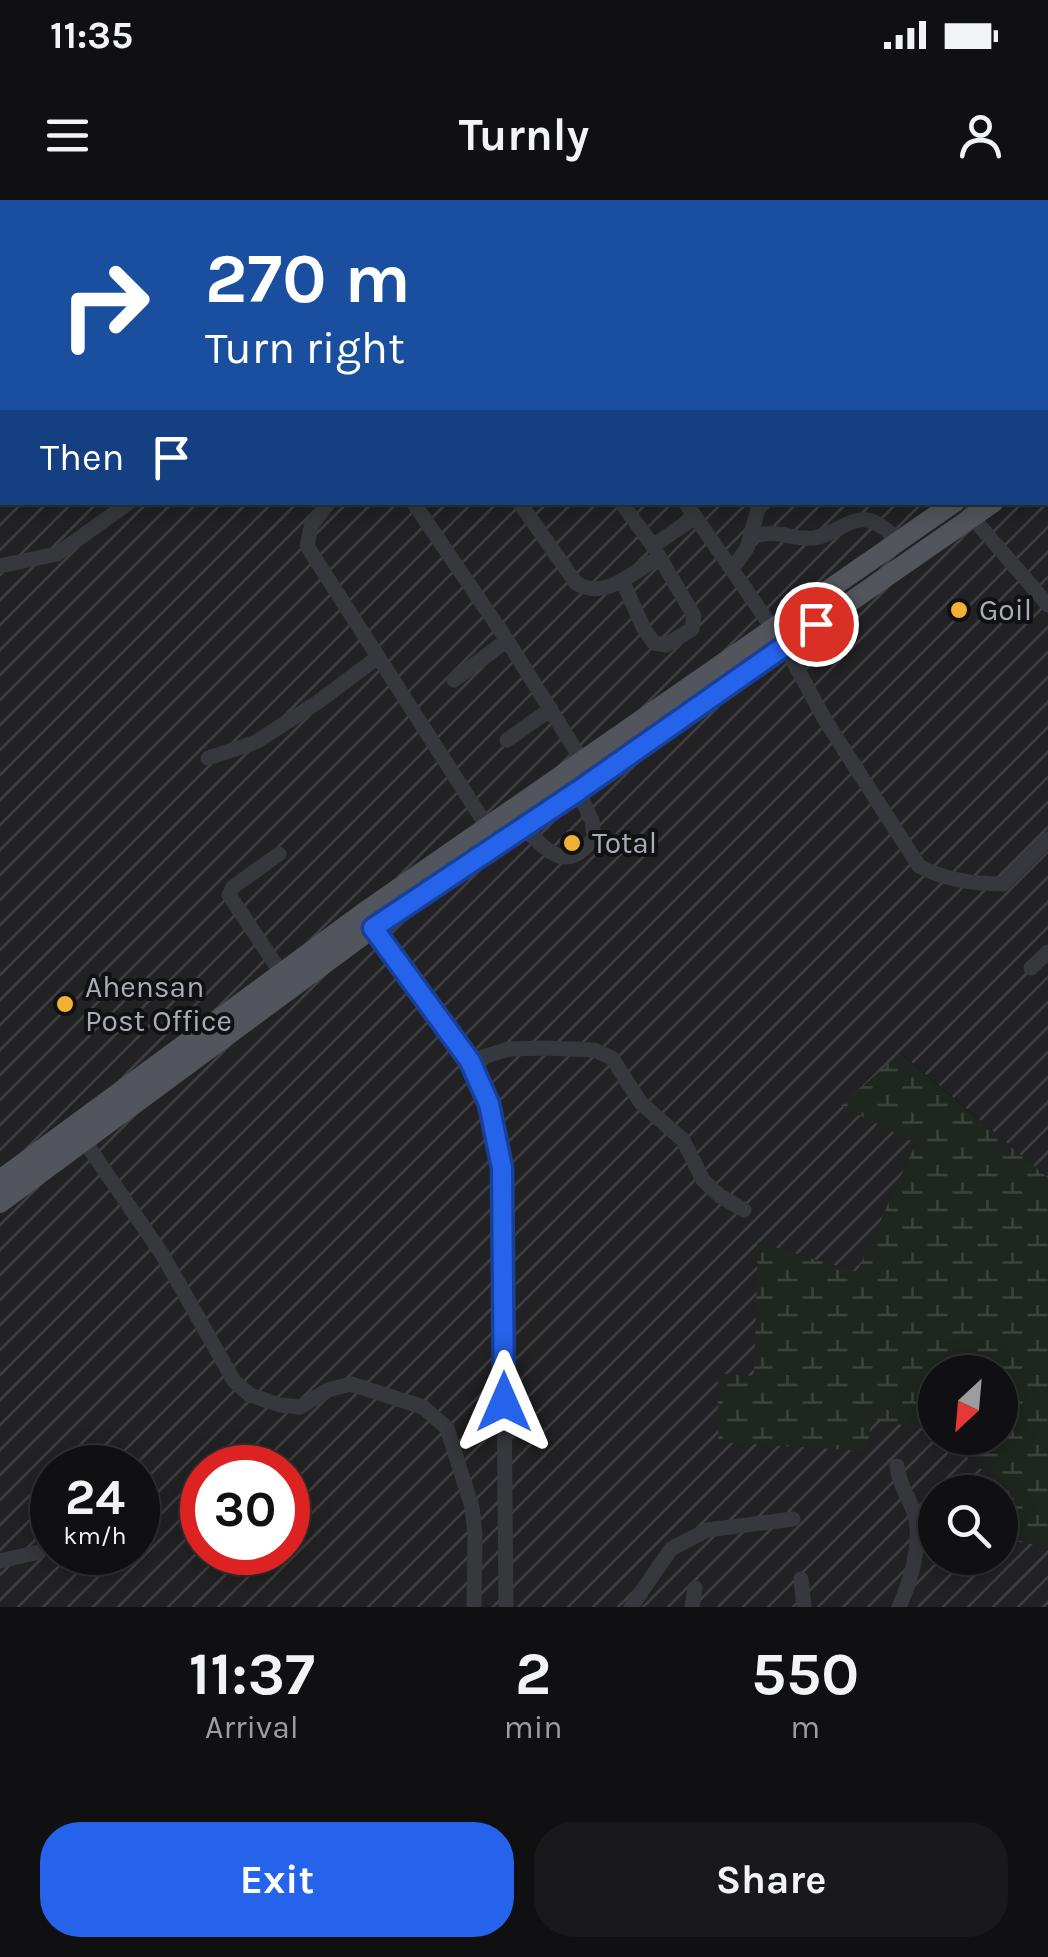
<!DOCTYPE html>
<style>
:root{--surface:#101012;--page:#19191b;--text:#f1f3f6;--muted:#9c9d9f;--line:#303032;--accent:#2563eb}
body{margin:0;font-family:Karla,sans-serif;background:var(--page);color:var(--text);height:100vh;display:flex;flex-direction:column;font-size:38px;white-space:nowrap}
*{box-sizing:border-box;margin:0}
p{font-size:32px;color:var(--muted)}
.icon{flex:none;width:55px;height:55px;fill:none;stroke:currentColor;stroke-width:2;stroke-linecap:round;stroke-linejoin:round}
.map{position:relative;height:1407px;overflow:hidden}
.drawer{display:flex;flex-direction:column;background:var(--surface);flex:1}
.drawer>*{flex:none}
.guide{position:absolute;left:0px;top:0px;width:1050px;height:305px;box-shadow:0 5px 25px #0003,0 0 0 2px var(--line);background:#1a4fa0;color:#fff;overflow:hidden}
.needle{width:65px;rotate:206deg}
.controls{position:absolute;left:918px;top:1155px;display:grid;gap:20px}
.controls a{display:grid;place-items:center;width:100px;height:100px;border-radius:50%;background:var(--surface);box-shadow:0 5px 25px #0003,0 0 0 2px var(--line);font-size:50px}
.speed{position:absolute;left:30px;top:1245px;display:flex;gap:20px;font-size:50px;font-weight:700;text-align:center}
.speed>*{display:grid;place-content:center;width:130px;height:130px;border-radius:50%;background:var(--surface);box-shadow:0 5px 25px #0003,0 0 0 2px var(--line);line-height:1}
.speed small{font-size:25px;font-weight:400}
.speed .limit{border:15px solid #d22;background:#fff;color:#111}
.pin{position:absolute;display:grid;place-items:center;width:85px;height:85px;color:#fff;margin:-42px;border:5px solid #fff;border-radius:50%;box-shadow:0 2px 10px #0007}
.me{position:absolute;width:110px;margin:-55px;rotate:0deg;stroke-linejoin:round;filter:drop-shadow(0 0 8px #0008)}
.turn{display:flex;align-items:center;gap:35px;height:210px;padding:0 40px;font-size:45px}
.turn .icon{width:130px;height:130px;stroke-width:2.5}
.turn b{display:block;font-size:70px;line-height:85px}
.then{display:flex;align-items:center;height:95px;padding:0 40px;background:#0003;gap:20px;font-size:38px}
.eta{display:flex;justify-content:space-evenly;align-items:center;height:170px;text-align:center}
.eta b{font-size:60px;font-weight:700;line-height:70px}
.cta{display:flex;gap:20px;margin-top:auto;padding:20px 40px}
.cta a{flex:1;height:115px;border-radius:40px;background:var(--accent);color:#fff;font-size:40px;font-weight:700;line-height:115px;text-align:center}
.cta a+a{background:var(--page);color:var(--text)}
.status{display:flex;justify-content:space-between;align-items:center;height:70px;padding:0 50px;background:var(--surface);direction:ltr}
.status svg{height:28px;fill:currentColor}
header{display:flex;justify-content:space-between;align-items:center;height:130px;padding:0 40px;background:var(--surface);font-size:45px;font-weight:700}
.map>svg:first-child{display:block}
</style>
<div class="status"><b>11:35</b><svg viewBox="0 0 49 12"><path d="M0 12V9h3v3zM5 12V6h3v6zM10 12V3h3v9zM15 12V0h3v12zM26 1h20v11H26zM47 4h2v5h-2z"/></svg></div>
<header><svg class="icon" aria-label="menu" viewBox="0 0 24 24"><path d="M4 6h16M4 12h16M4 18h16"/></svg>Turnly<svg class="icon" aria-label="person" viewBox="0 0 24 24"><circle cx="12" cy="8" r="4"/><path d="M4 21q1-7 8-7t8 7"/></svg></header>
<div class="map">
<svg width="1048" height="1407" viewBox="0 0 1048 1407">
<defs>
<pattern id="industrial-furrows" width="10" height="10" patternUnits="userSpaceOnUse" patternTransform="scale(2.5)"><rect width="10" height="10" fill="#222225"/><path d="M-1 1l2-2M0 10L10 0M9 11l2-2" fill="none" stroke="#3f3f43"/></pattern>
<pattern id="wetland-marsh" width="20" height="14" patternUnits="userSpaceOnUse" patternTransform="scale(2.5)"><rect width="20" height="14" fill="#1e261f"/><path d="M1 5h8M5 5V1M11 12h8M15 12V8" fill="none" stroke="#3c433d"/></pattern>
</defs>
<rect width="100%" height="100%" fill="#161618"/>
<path fill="url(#industrial-furrows)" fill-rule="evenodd" d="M0,0L465,2H2V302H1048V2H645L1048,0V978L901,853L842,906L916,943L857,1073L754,1176L718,1174V1242L866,1250L871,1220L933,1228L935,1238H944L1011,1293L1006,1340L1048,1346V1407H0ZM52,1268H138V1352H52ZM202,1268H288V1352H202ZM935,1292H1000V1358H935Z"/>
<path fill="url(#wetland-marsh)" d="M900,853L1048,978V1346L1005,1340L1011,1293L944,1238H1000V1172H935V1230L872,1220L866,1251L718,1242V1174L754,1176L758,1042L857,1072L916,943L841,906Z"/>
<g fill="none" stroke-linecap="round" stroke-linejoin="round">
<path stroke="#37383d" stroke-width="15" d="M167,0V2
M402,0L404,2
M471,0L473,2
M798,0L800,2
M935,0L937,2
M557,2L560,0
M915,2L918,0
M1048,124V123
M1048,156V157
M329,302L311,326L307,346L488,628
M413,302L507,440L583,562
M519,302L576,383C604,401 634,372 657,358
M621,302L653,346L694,416L692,429L666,445L654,443L644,429L622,380
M685,302L785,446L825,520L919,666C945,680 973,684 1003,684L1048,639
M972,317L1048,405
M751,337C780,328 789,340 814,338C832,336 850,317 867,320C878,322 892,334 900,342
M653,346L695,317
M0,366L57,354L130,302
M733,368L747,348L760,302
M454,480L507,440
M507,540L551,509
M208,558L256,542L318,502L378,457
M523,627C547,650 567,676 594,637L592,621L578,591
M279,654L233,687L229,695L282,774
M368,721L470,861L489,904L502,968L506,1407
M1031,768L1048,752
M470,861L509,849L546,848L594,850L612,858L641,903L683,940L703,980L720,996L744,1010
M85,942L162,1054L234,1181L250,1195L280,1205L300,1207L328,1190L351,1184L423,1207L447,1228L472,1307L475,1335L474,1407
M897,1266C899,1287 912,1300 916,1320C921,1346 910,1383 899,1407
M0,1361L39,1352
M801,1379L804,1407
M631,1407L671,1349L707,1330L793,1319
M692,1407L695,1388"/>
<path stroke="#53555c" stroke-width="20" d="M1048,241V240
M1048,268V267
M0,980L363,713L955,302
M0,1003L373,728L578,591L994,302"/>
</g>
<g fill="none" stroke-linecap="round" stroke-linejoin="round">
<defs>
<path id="route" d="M504,1202L502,968L489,904L470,861L373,728L578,591L816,424"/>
</defs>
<use href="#route" stroke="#184099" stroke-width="25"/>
<use href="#route" stroke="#2563eb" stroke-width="18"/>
</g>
<g fill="#f2b134" stroke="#111113" stroke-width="4">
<circle cx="959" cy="410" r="10"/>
<circle cx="572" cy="643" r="10"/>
<circle cx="65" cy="804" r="10"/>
</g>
<g text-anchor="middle" stroke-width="8" stroke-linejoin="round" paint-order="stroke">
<g font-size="30" fill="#a8adb8" stroke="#111113" text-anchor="start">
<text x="979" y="420">Goil</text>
<text x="592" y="653">Total</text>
<text x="85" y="797">Ahensan<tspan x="85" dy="34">Post Office</tspan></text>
</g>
</g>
</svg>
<div class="controls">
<a><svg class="needle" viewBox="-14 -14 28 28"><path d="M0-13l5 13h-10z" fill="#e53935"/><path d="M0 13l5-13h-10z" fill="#9c9d9f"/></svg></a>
<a><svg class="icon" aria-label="search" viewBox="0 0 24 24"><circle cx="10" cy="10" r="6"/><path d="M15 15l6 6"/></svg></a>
</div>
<div class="speed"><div>24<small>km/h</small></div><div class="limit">30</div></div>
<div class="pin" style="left:816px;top:424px;background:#d93025"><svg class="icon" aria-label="arrive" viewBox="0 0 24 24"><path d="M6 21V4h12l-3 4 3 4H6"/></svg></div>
<svg class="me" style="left:504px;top:1202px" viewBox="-20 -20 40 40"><path d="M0-17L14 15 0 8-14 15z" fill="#2563eb" stroke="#fff" stroke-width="4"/></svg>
<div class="guide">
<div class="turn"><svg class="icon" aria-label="right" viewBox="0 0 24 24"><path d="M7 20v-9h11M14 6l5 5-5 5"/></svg><div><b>270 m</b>Turn right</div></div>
<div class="then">Then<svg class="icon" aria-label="arrive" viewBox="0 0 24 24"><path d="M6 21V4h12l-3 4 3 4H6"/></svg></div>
</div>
</div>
<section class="drawer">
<div class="eta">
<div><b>11:37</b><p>Arrival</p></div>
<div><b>2</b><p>min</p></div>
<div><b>550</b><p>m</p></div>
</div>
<div class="cta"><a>Exit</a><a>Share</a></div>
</section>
